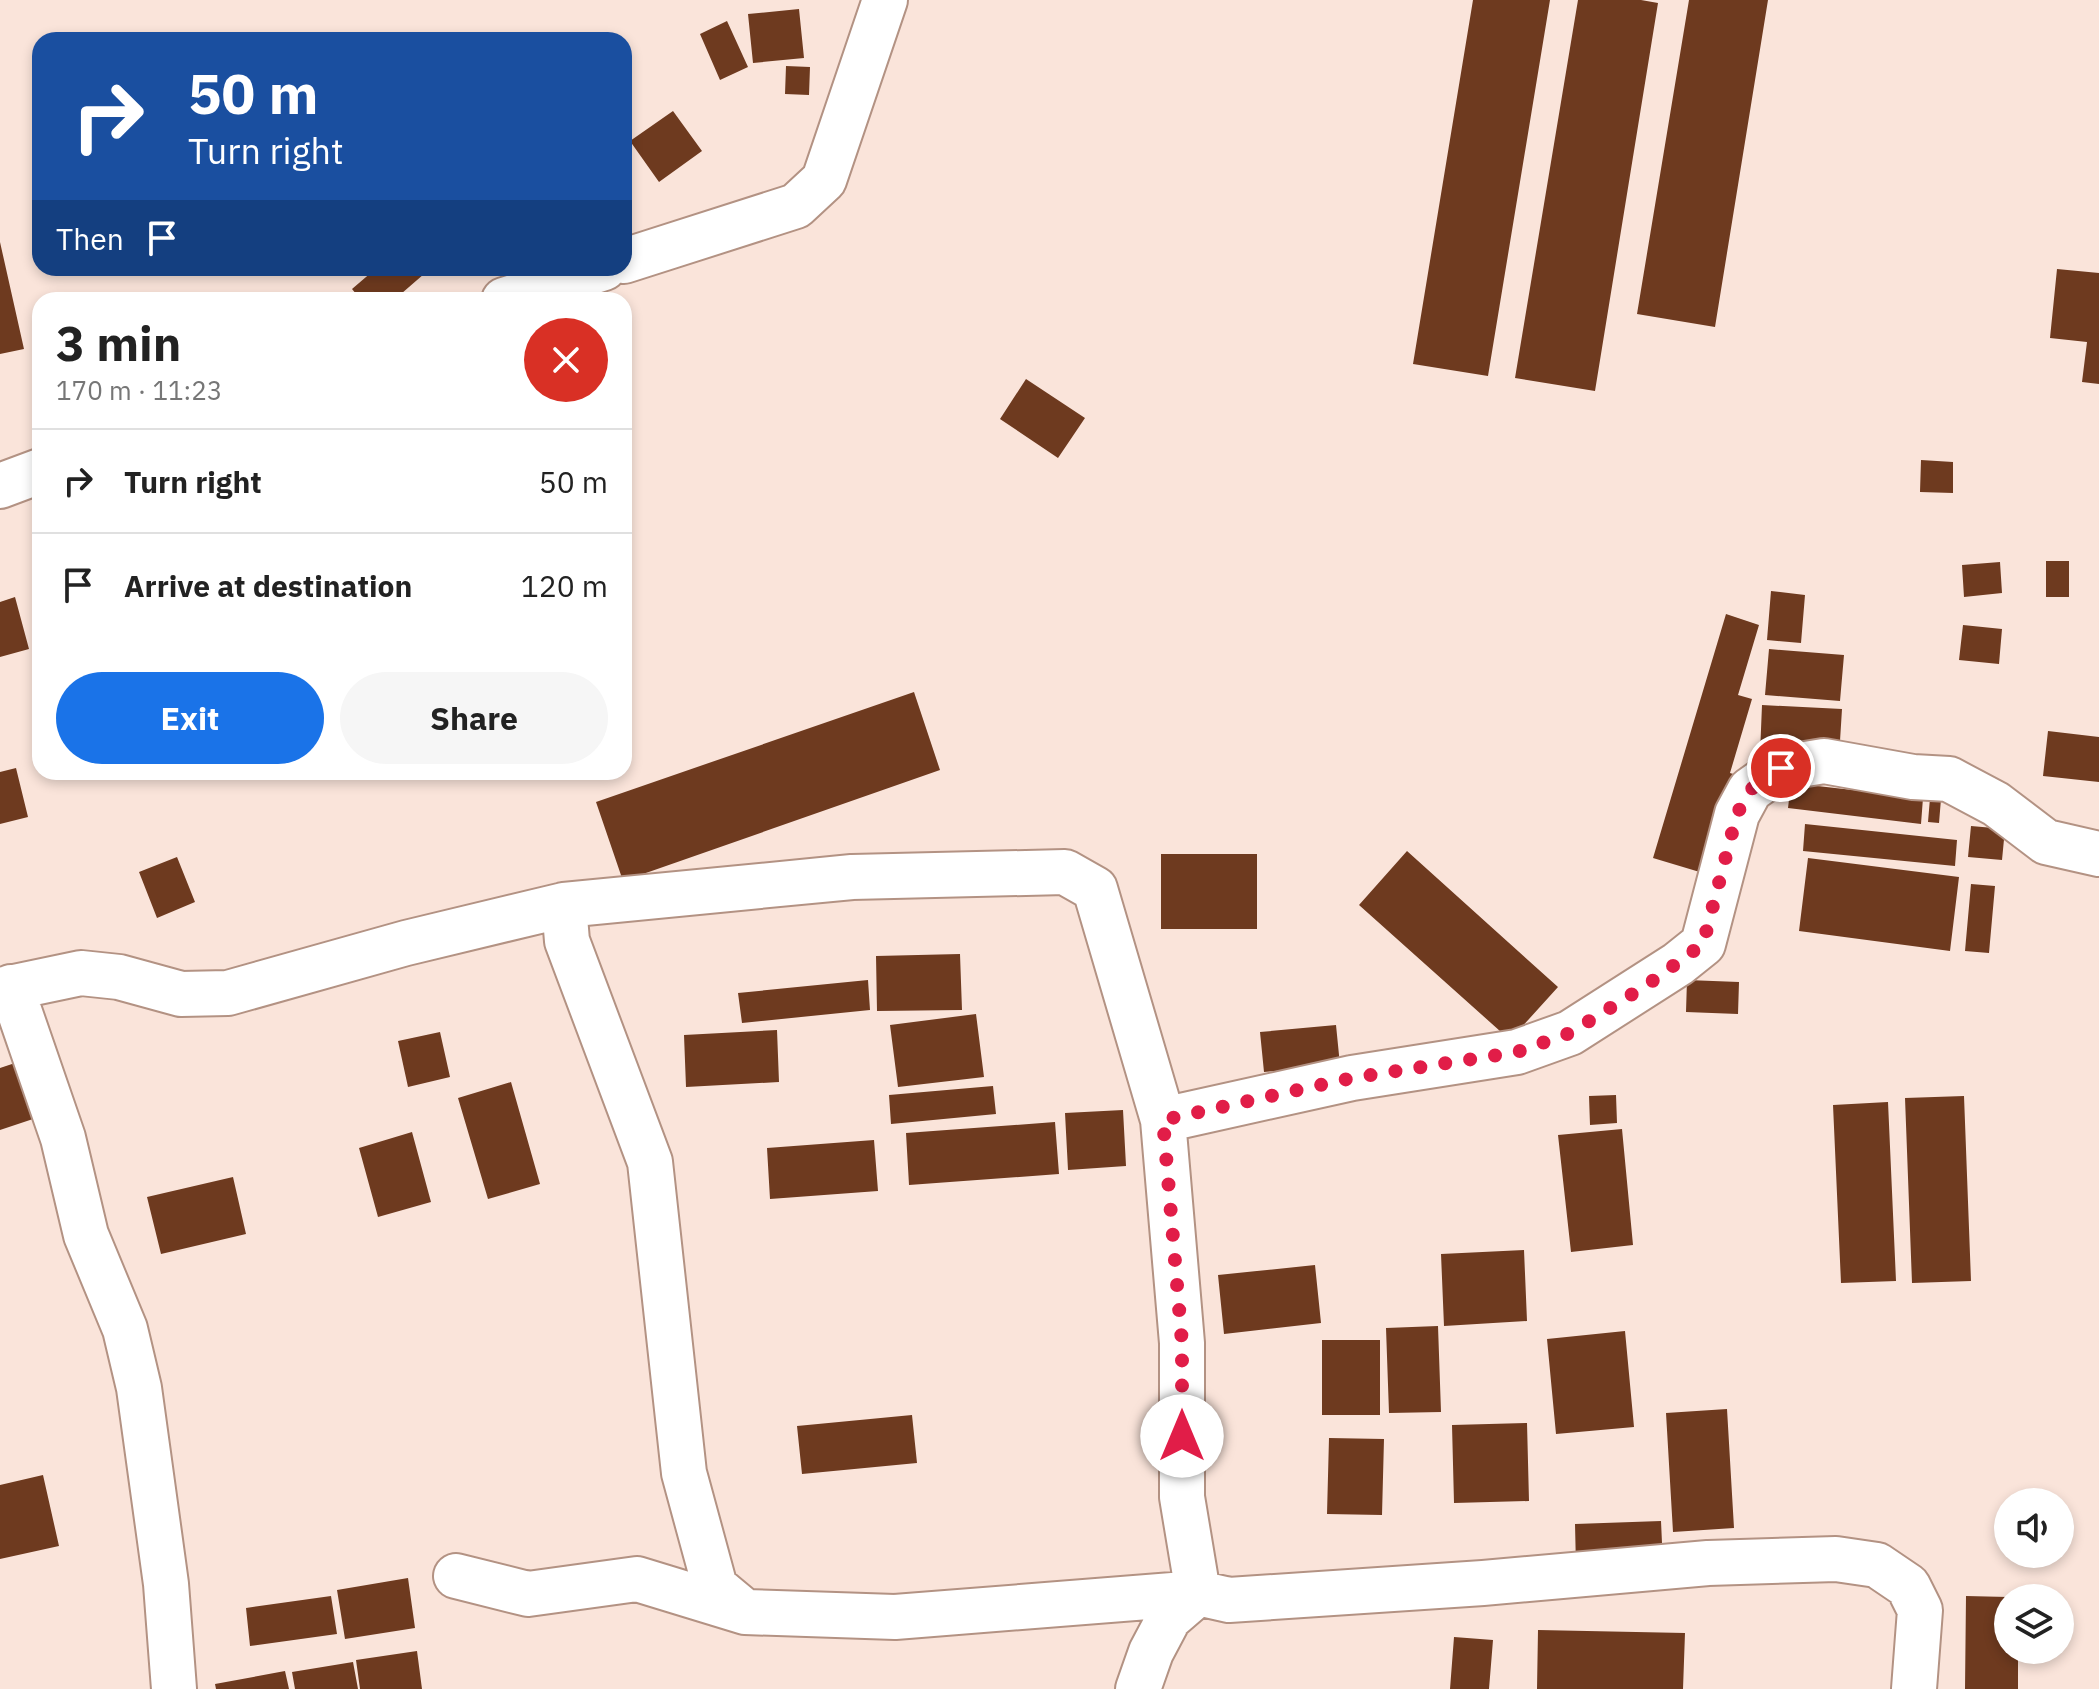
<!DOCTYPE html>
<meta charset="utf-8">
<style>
:root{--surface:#fff;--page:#f6f6f6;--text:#222;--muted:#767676;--line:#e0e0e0;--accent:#1a73e8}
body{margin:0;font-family:"IBM Plex Sans",sans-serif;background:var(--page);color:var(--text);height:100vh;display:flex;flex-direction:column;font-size:30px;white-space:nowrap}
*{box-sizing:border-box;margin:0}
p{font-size:26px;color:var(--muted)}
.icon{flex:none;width:44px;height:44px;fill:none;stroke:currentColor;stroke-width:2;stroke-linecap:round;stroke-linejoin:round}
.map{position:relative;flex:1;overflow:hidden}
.panel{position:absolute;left:32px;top:292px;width:600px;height:488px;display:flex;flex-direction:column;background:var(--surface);border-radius:24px;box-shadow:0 4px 12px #0003}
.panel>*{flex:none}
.top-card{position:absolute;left:32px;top:32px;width:600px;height:244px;border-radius:24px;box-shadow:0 4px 12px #0003;background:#1a4fa0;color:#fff;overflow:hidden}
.controls{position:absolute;left:1994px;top:1488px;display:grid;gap:16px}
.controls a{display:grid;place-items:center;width:80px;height:80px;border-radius:50%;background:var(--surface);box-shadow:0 4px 12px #0003;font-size:40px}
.pin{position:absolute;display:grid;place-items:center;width:68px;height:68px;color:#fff;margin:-34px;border:4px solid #fff;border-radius:50%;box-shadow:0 2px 8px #0007}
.me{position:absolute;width:88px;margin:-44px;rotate:0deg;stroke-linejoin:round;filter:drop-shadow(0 0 6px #0008)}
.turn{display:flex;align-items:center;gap:28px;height:168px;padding:0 24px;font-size:36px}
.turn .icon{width:104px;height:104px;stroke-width:2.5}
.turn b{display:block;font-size:56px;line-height:68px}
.then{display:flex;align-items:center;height:76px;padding:0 24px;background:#0003;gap:16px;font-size:30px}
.round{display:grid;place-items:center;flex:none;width:84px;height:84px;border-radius:42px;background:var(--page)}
.head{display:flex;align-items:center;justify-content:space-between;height:136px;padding:0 24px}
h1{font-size:48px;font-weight:700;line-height:60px}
.action{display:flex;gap:16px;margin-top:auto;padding:16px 24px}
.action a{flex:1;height:92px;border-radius:48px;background:var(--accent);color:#fff;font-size:32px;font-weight:700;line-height:92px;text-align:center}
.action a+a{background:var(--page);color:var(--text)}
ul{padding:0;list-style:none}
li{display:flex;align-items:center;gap:24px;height:104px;padding:0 24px;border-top:2px solid var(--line)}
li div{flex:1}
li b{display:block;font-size:30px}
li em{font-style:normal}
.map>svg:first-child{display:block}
</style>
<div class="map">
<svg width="2099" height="1689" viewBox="0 0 2099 1689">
<rect width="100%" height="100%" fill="#fae4da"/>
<path fill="#6e3a1f" d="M1473,0H1550L1488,376L1413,364Z
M1578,0H1641L1658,3L1595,391L1515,378Z
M1689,0H1768L1715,327L1637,314Z
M799,9L804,58L753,63L748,14Z
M727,21L748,67L720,80L700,34Z
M786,66L810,67L809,95L785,94Z
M673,111L702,151L659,182L630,141Z
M0,242L24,349L0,354Z
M370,268H418L424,274L394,300H361L352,289L373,271Z
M2057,269L2099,273V384L2082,382L2087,342L2050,338Z
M1026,379L1085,418L1058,458L1000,419Z
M1921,460L1953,462V493L1920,492Z
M2046,561H2069V597H2046Z
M2000,562L2002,593L1964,597L1962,565Z
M1771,591L1805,595L1801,643L1767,640Z
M15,597L29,649L0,657V602Z
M1726,614L1759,625L1738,695L1752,699L1730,773L1743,777L1713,876L1653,858Z
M1963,625L2002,629L1999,664L1959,660Z
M1769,649L1844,655L1840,701L1765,695Z
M914,692L940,770L623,881L596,802Z
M1762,705L1842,709L1839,757L1760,754Z
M2048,731L2099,737V782L2043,776Z
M16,768L28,817L0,824V772Z
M1791,783L1923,798L1921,824L1788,808Z
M1930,798L1941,799L1939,823L1928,822Z
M1805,824L1957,840L1955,866L1803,851Z
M1971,826L2005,829L2002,860L1968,857Z
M1407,851L1558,987L1510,1040L1359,905Z
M1161,854H1257V929H1161Z
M177,857L195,902L157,918L139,872Z
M1808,858L1959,877L1950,951L1799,931Z
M1971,884L1995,886L1989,953L1965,951Z
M960,954L962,1010L877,1011L876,956Z
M868,980L870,1010L742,1023L738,993Z
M1687,980L1739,982L1738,1014L1686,1012Z
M976,1014L984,1077L898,1087L890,1025Z
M1336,1025L1340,1065L1264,1072L1260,1032Z
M777,1030L779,1082L686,1087L684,1035Z
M440,1032L450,1077L408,1087L398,1041Z
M18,1062L36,1118L0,1130V1068Z
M511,1082L540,1184L488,1199L458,1098Z
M993,1086L996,1114L891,1124L889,1095Z
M1616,1095L1617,1123L1590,1125L1589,1096Z
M1964,1096L1971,1281L1912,1283L1905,1098Z
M1888,1102L1896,1281L1841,1283L1833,1105Z
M1123,1110L1126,1166L1068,1170L1065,1113Z
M1055,1122L1059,1174L909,1185L906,1133Z
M1622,1129L1633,1245L1571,1252L1558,1135Z
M412,1132L431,1202L378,1217L359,1148Z
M874,1140L878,1191L770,1199L767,1148Z
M233,1177L246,1234L161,1254L147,1197Z
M1524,1250L1527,1321L1444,1326L1441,1254Z
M1315,1265L1321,1323L1224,1334L1218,1275Z
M1438,1326L1441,1412L1389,1413L1386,1328Z
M1625,1331L1634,1427L1556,1434L1547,1339Z
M1322,1340H1380V1415H1322Z
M1727,1409L1734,1528L1673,1532L1666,1413Z
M912,1415L917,1463L802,1474L797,1426Z
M1527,1423L1529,1501L1454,1503L1452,1425Z
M1329,1438L1384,1439L1382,1515L1327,1514Z
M43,1475L59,1546L0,1559V1485Z
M1661,1521L1663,1565L1576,1567L1575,1524Z
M408,1578L415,1628L345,1639L337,1590Z
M331,1596L337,1634L250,1646L246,1608Z
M1966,1596L2008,1597V1650H2018V1689H1965Z
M1538,1630L1685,1633L1683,1689H1537Z
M1454,1637L1493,1640L1489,1689H1450Z
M417,1651L422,1689H360L356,1660Z
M353,1662L358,1689H295L292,1672Z
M285,1671L289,1689H216L215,1684Z"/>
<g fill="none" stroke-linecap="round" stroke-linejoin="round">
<defs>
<path id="street" d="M624,261L796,206L824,180L885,0
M504,300L604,268
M0,486L40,471
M564,905L567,941L650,1162L684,1473L715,1587L745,1612
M11,987L63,1138L86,1235L125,1329L139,1388L166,1584L174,1689
M0,990L81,973L119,977L181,994L228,993L406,943L564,905L852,877L1065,872L1095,889L1163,1120L1182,1343V1497L1198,1593L1229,1600L1483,1583L1708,1563L1836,1559L1877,1565L1908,1586L1920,1610L1914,1689
M1163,1120L1352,1078L1517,1052L1570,1033L1678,964L1703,944L1737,814L1750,790L1781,768L1824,761L1913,777L1949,779L1996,804L2046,842L2099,854
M456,1576L528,1594L637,1579L745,1612L895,1617L1198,1593
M1138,1689L1151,1652L1169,1618L1198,1593"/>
</defs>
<use href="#street" stroke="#b39283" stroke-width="48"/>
<use href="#street" stroke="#fff" stroke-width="44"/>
</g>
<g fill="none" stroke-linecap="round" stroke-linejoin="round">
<path stroke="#e11d48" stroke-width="14" stroke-dasharray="0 25.2" d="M1182,1436V1343L1163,1120L1352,1078L1517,1052L1570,1033L1647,985L1703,944L1737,814L1750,790L1781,768"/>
</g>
</svg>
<div class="controls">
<a><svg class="icon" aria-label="sound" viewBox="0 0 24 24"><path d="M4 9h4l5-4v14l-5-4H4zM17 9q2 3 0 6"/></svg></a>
<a><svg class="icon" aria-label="layers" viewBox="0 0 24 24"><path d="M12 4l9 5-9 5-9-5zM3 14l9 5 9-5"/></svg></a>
</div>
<div class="pin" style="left:1781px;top:768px;background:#d93025"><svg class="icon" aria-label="arrive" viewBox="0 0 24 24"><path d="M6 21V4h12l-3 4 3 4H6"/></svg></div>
<svg class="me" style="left:1182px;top:1436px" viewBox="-20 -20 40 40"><circle r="19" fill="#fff"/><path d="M0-13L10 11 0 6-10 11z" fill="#e11d48"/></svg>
<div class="top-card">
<div class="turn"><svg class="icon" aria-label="right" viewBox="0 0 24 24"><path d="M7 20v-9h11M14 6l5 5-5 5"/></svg><div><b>50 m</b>Turn right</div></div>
<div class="then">Then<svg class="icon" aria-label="arrive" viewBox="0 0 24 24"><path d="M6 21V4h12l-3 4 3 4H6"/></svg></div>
</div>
<section class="panel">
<div class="head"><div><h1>3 min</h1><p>170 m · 11:23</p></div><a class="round" style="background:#d93025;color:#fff"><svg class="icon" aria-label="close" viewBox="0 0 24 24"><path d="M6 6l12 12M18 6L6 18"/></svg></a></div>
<ul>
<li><svg class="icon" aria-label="right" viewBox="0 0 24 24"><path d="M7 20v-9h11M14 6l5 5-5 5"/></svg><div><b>Turn right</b></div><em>50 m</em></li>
<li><svg class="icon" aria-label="arrive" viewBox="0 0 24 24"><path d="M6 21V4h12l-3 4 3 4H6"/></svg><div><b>Arrive at destination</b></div><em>120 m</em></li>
</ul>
<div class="action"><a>Exit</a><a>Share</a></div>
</section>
</div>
